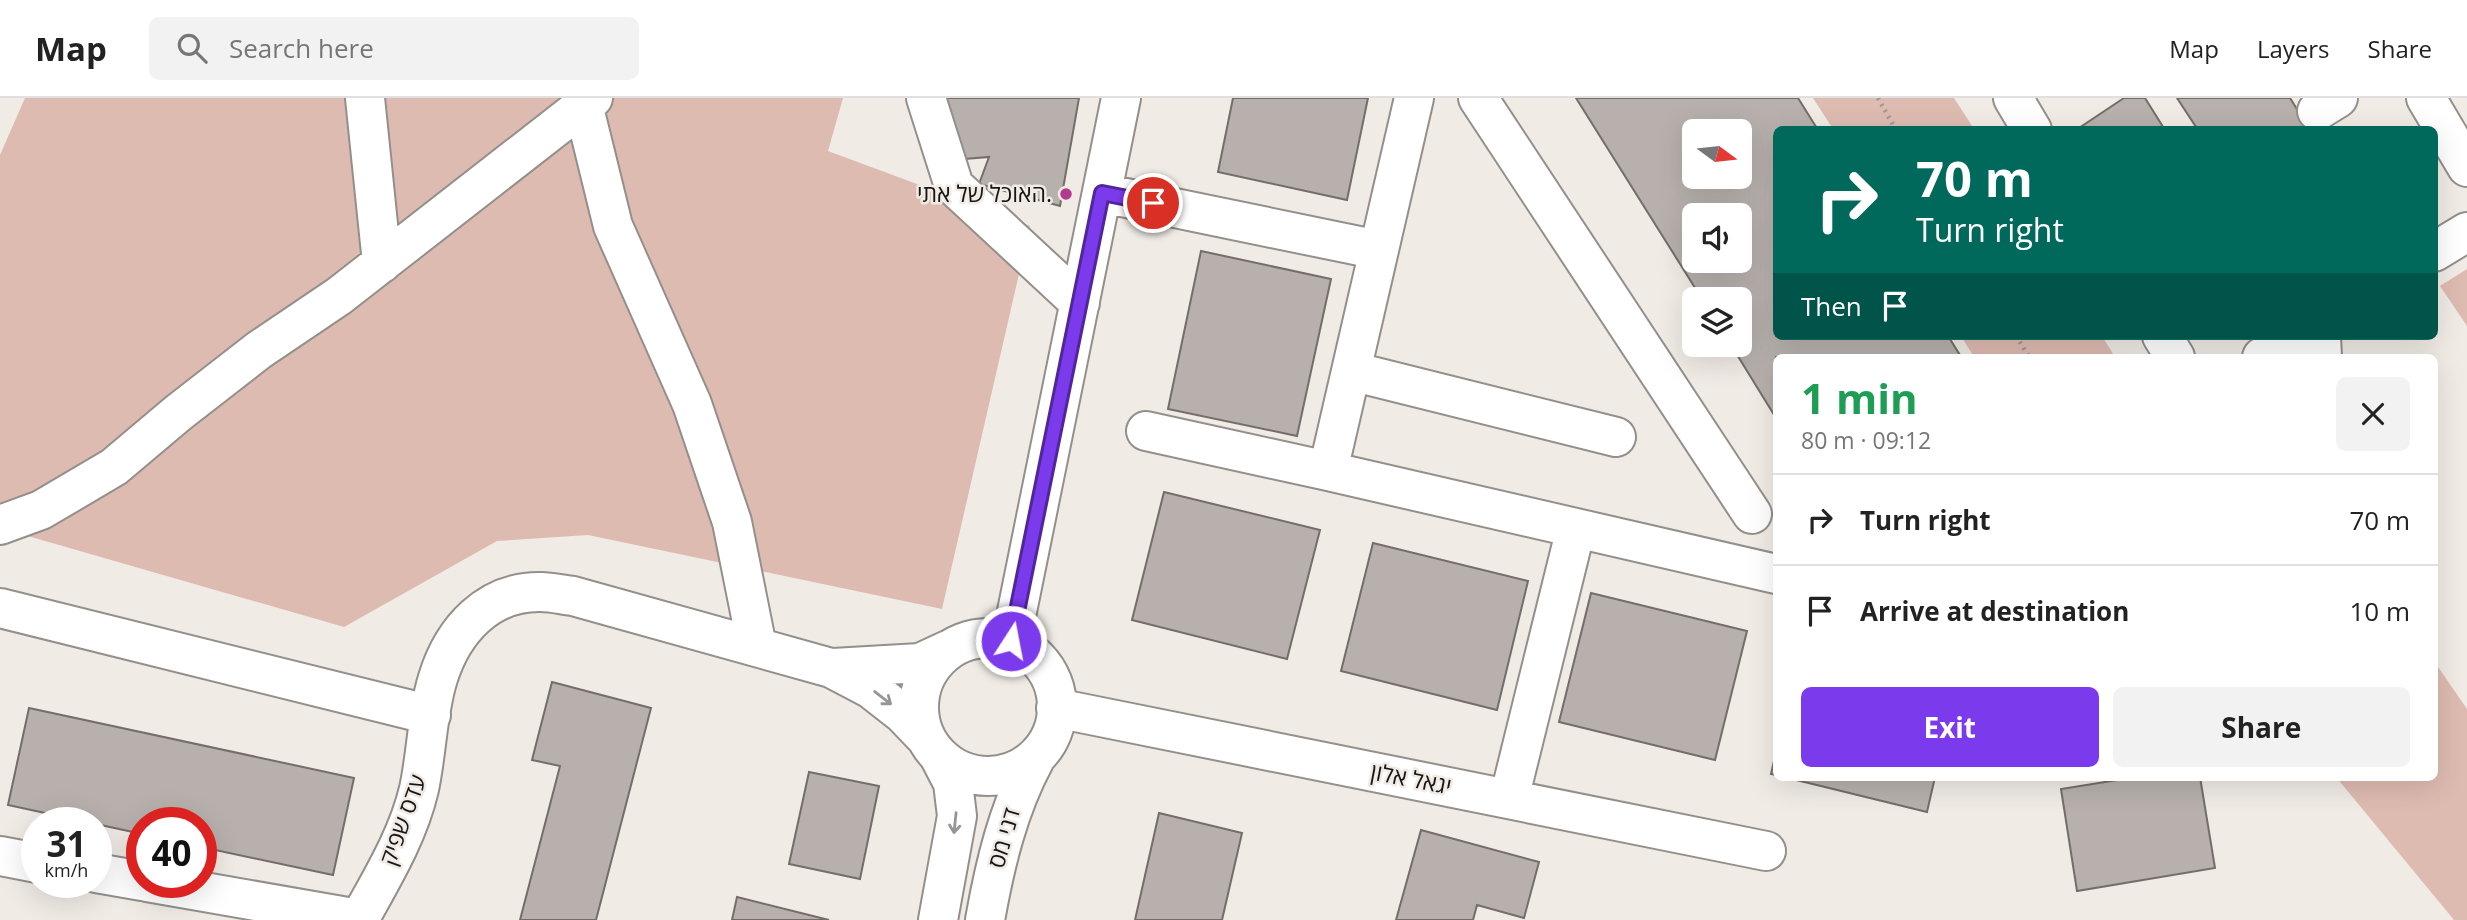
<!DOCTYPE html>
<meta charset="utf-8">
<style>
:root{--surface:#fff;--page:#f2f2f2;--text:#222;--muted:#767676;--line:#e0e0e0;--accent:#7c3aed}
body{margin:0;font-family:"Open Sans","Noto Sans Hebrew",sans-serif;background:var(--page);color:var(--text);height:100vh;display:flex;flex-direction:column;font-size:26px;white-space:nowrap}
*{box-sizing:border-box;margin:0}
p{font-size:23px;color:var(--muted)}
.icon{flex:none;width:38px;height:38px;fill:none;stroke:currentColor;stroke-width:2;stroke-linecap:round;stroke-linejoin:round}
.map{position:relative;flex:1;overflow:hidden}
.drawer{position:absolute;left:1773px;top:256px;width:665px;height:427px;display:flex;flex-direction:column;background:var(--surface);border-radius:10px;box-shadow:0 7px 28px #0002}
.drawer>*{flex:none}
.hud{position:absolute;left:1773px;top:28px;width:665px;height:214px;border-radius:10px;box-shadow:0 7px 28px #0002;background:#00695c;color:#fff;overflow:hidden}
.needle{width:46px;rotate:105deg}
.tools{position:absolute;left:1682px;top:21px;display:grid;gap:14px}
.tools a{display:grid;place-items:center;width:70px;height:70px;border-radius:10px;background:var(--surface);box-shadow:0 7px 28px #0002;font-size:35px}
.speed{position:absolute;left:21px;top:709px;display:flex;gap:14px;font-size:35px;font-weight:700;text-align:center}
.speed>*{display:grid;place-content:center;width:91px;height:91px;border-radius:50%;background:var(--surface);box-shadow:0 7px 28px #0002;line-height:1}
.speed small{font-size:18px;font-weight:400}
.speed .limit{border:10px solid #d22;background:#fff;color:#111}
.pin{position:absolute;display:grid;place-items:center;width:60px;height:60px;color:#fff;margin:-30px;border:4px solid #fff;border-radius:50%;box-shadow:0 2px 7px #0007}
.me{position:absolute;width:77px;margin:-38px;rotate:11deg;stroke-linejoin:round;filter:drop-shadow(0 0 5px #0008)}
.turn{display:flex;align-items:center;gap:24px;height:147px;padding:0 28px;font-size:32px}
.turn .icon{width:91px;height:91px;stroke-width:2.5}
.turn b{display:block;font-size:49px;line-height:60px}
.then{display:flex;align-items:center;height:66px;padding:0 28px;background:#0003;gap:14px;font-size:26px}
.round{display:grid;place-items:center;flex:none;width:74px;height:74px;border-radius:10px;background:var(--page)}
.overview{display:flex;align-items:center;justify-content:space-between;height:119px;padding:0 28px}
h1{font-size:42px;font-weight:700;line-height:52px;color:#1e9e55}
.action{display:flex;gap:14px;margin-top:auto;padding:14px 28px}
.action a{flex:1;height:80px;border-radius:10px;background:var(--accent);color:#fff;font-size:28px;font-weight:700;line-height:80px;text-align:center}
.action a+a{background:var(--page);color:var(--text)}
ul{padding:0;list-style:none}
li{display:flex;align-items:center;gap:21px;height:91px;padding:0 28px;border-top:2px solid var(--line)}
li div{flex:1}
li b{display:block;font-size:26px}
li em{font-style:normal}
header{display:flex;align-items:center;gap:42px;box-sizing:border-box;height:98px;padding:0 35px;background:var(--surface);border-bottom:2px solid var(--line)}
header strong{font-size:33px}
nav{display:flex;gap:38px;margin-inline-start:auto;font-size:24px}
.search{width:490px;height:63px;background:var(--page);display:flex;align-items:center;gap:18px;box-sizing:border-box;padding:0 24px;border-radius:10px;color:var(--muted);font-size:26px}
.map>svg:first-child{display:block}
</style>
<header>
<strong>Map</strong>
<div class="search"><svg class="icon" aria-label="search" viewBox="0 0 24 24"><circle cx="10" cy="10" r="6"/><path d="M15 15l6 6"/></svg>Search here</div>
<nav><a>Map</a><a>Layers</a><a>Share</a></nav>
</header>
<div class="map">
<svg width="2467" height="822" viewBox="0 0 2467 822">
<rect width="100%" height="100%" fill="#f0ebe5"/>
<path fill="#debbb1" d="M25,0H843L828,53L1030,128L942,511L588,437L497,443L344,529L0,430V57Z
M1813,0H1954L1974,31H1833Z
M2467,171V228L2440,188Z
M1961,238H2102L2115,259H1974Z
M2434,563L2467,611V822H2454L2336,679H2434Z"/>
<path fill="#b7b0ac" stroke="#746e6a" stroke-width="2" fill-rule="evenodd" d="M939,0H1079L1060,108L979,86L989,59L953,62Z
M1233,0H1368L1347,102L1218,74Z
M1576,0H1798L1818,32H1776V238H1948L1960,257L1776,259V320L1731,247H1740V201H1702ZM1694,33H1740V79H1694ZM1694,117H1740V163H1694Z
M2124,0H2145L2165,32H2076Z
M2177,0H2290L2310,32H2198Z
M1201,153L1331,181L1297,338L1168,311Z
M1164,394L1320,432L1287,561L1132,522Z
M1373,445L1528,483L1497,612L1341,573Z
M1591,495L1747,533L1715,662L1559,624Z
M552,584L651,610L596,822H520L560,668L532,662Z
M29,610L354,680L333,777L201,749V724H142V736L8,707Z
M1776,654V677L1771,676Z
M809,674L879,688L860,781L789,766Z
M1784,679H1935L1927,714Z
M2136,679H2200L2215,770L2077,793L2061,691Z
M1159,715L1242,735L1222,822H1135Z
M1421,732L1539,764L1524,820L1477,807L1473,822H1396Z
M737,799L829,822H732Z"/>
<g fill="none" stroke-linecap="round" stroke-linejoin="round">
<defs>
<path id="minor" d="M365,0L382,165
M926,0L954,88L1080,205
M1414,0L1328,373L1776,476
M1478,0L1752,416
M2013,0L2032,32
M2426,0L2467,69
M584,10L613,128L692,306L732,424L757,549
M2317,13L2338,0
M1102,95L1379,152
M2434,154L2467,134
M2162,238L2175,259
M2321,238L2322,259
M2262,259L2296,238
M1351,273L1616,339
M1146,333L1328,373
M0,427L41,412L114,369L178,315L259,252L339,198L593,0
M0,510L431,617
M919 609a69 69 0 1 1 138 0a69 69 0 1 1-138 0Z
M1011,543L1121,0
M833,570L920,565L948,552
M1056,610L1766,753
M1509,701L1576,430
M0,758L37,765
M96,775L142,783
M147,784L359,821
M359,822C382,780 408,738 419,691C427,654 427,615 438,580C453,532 488,493 541,494C552,494 563,497 573,498L831,570L871,591L903,616L926,640
M938,822L957,718L953,685L940,660
M985,822C995,766 1008,711 1035,661"/>
</defs>
<use href="#minor" stroke="#948f8a" stroke-width="42"/>
<path stroke="#9c9894" stroke-width="4.5" stroke-dasharray="2 5" stroke-linecap="butt" d="M1878,0L1896,32
M2016,238L2029,259"/>
<use href="#minor" stroke="#fff" stroke-width="38"/>
</g>
<defs><path id="oneway-shaft" d="M-6 0H5M1.5-3L5.5 0L1.5 3" fill="none" stroke-width="1.6" stroke-linecap="round" stroke-linejoin="round" transform="scale(1.75)"/></defs>
<g stroke="#979695">
<use href="#oneway-shaft" transform="translate(883 600) rotate(38)"/>
<use href="#oneway-shaft" transform="translate(955 725) rotate(96)"/>
</g>
<g fill="none" stroke-linecap="round" stroke-linejoin="round">
<defs>
<path id="route" d="M1011,543L1102,95L1153,105"/>
</defs>
<use href="#route" stroke="#51269a" stroke-width="18"/>
<use href="#route" stroke="#7c3aed" stroke-width="12"/>
</g>
<circle fill="#b23a8f" stroke="#f0ebe5" stroke-width="2.5" cx="1066" cy="96" r="7"/>
<g text-anchor="middle" stroke-width="5" stroke-linejoin="round" paint-order="stroke">
<g font-size="23" fill="#171614" stroke="#f0ebe5" text-anchor="end">
<text x="1052" y="104">האוכל של אתי.</text>
</g>
<g font-size="23" fill="#171614" stroke="#f0ebe5">
<text transform="translate(1411 681) rotate(11)" y="8">יגאל אלון</text>
<text transform="translate(403 722) rotate(-70)" y="8">עדס שפיק</text>
<text transform="translate(1004 740) rotate(-74)" y="8">דני מס</text>
</g>
</g>
</svg>
<div class="tools">
<a><svg class="needle" viewBox="-14 -14 28 28"><path d="M0-13l5 13h-10z" fill="#e53935"/><path d="M0 13l5-13h-10z" fill="#767676"/></svg></a>
<a><svg class="icon" aria-label="sound" viewBox="0 0 24 24"><path d="M4 9h4l5-4v14l-5-4H4zM17 9q2 3 0 6"/></svg></a>
<a><svg class="icon" aria-label="layers" viewBox="0 0 24 24"><path d="M12 4l9 5-9 5-9-5zM3 14l9 5 9-5"/></svg></a>
</div>
<div class="speed"><div>31<small>km/h</small></div><div class="limit">40</div></div>
<div class="pin" style="left:1153px;top:105px;background:#d93025"><svg class="icon" aria-label="arrive" viewBox="0 0 24 24"><path d="M6 21V4h12l-3 4 3 4H6"/></svg></div>
<svg class="me" style="left:1011px;top:543px" viewBox="-20 -20 40 40"><circle r="17" fill="#7c3aed" stroke="#fff" stroke-width="3"/><path d="M0-11L8 9 0 5-8 9z" fill="#fff"/></svg>
<div class="hud">
<div class="turn"><svg class="icon" aria-label="right" viewBox="0 0 24 24"><path d="M7 20v-9h11M14 6l5 5-5 5"/></svg><div><b>70 m</b>Turn right</div></div>
<div class="then">Then<svg class="icon" aria-label="arrive" viewBox="0 0 24 24"><path d="M6 21V4h12l-3 4 3 4H6"/></svg></div>
</div>
<section class="drawer">
<div class="overview"><div><h1>1 min</h1><p>80 m · 09:12</p></div><a class="round"><svg class="icon" aria-label="close" viewBox="0 0 24 24"><path d="M6 6l12 12M18 6L6 18"/></svg></a></div>
<ul>
<li><svg class="icon" aria-label="right" viewBox="0 0 24 24"><path d="M7 20v-9h11M14 6l5 5-5 5"/></svg><div><b>Turn right</b></div><em>70 m</em></li>
<li><svg class="icon" aria-label="arrive" viewBox="0 0 24 24"><path d="M6 21V4h12l-3 4 3 4H6"/></svg><div><b>Arrive at destination</b></div><em>10 m</em></li>
</ul>
<div class="action"><a>Exit</a><a>Share</a></div>
</section>
</div>
